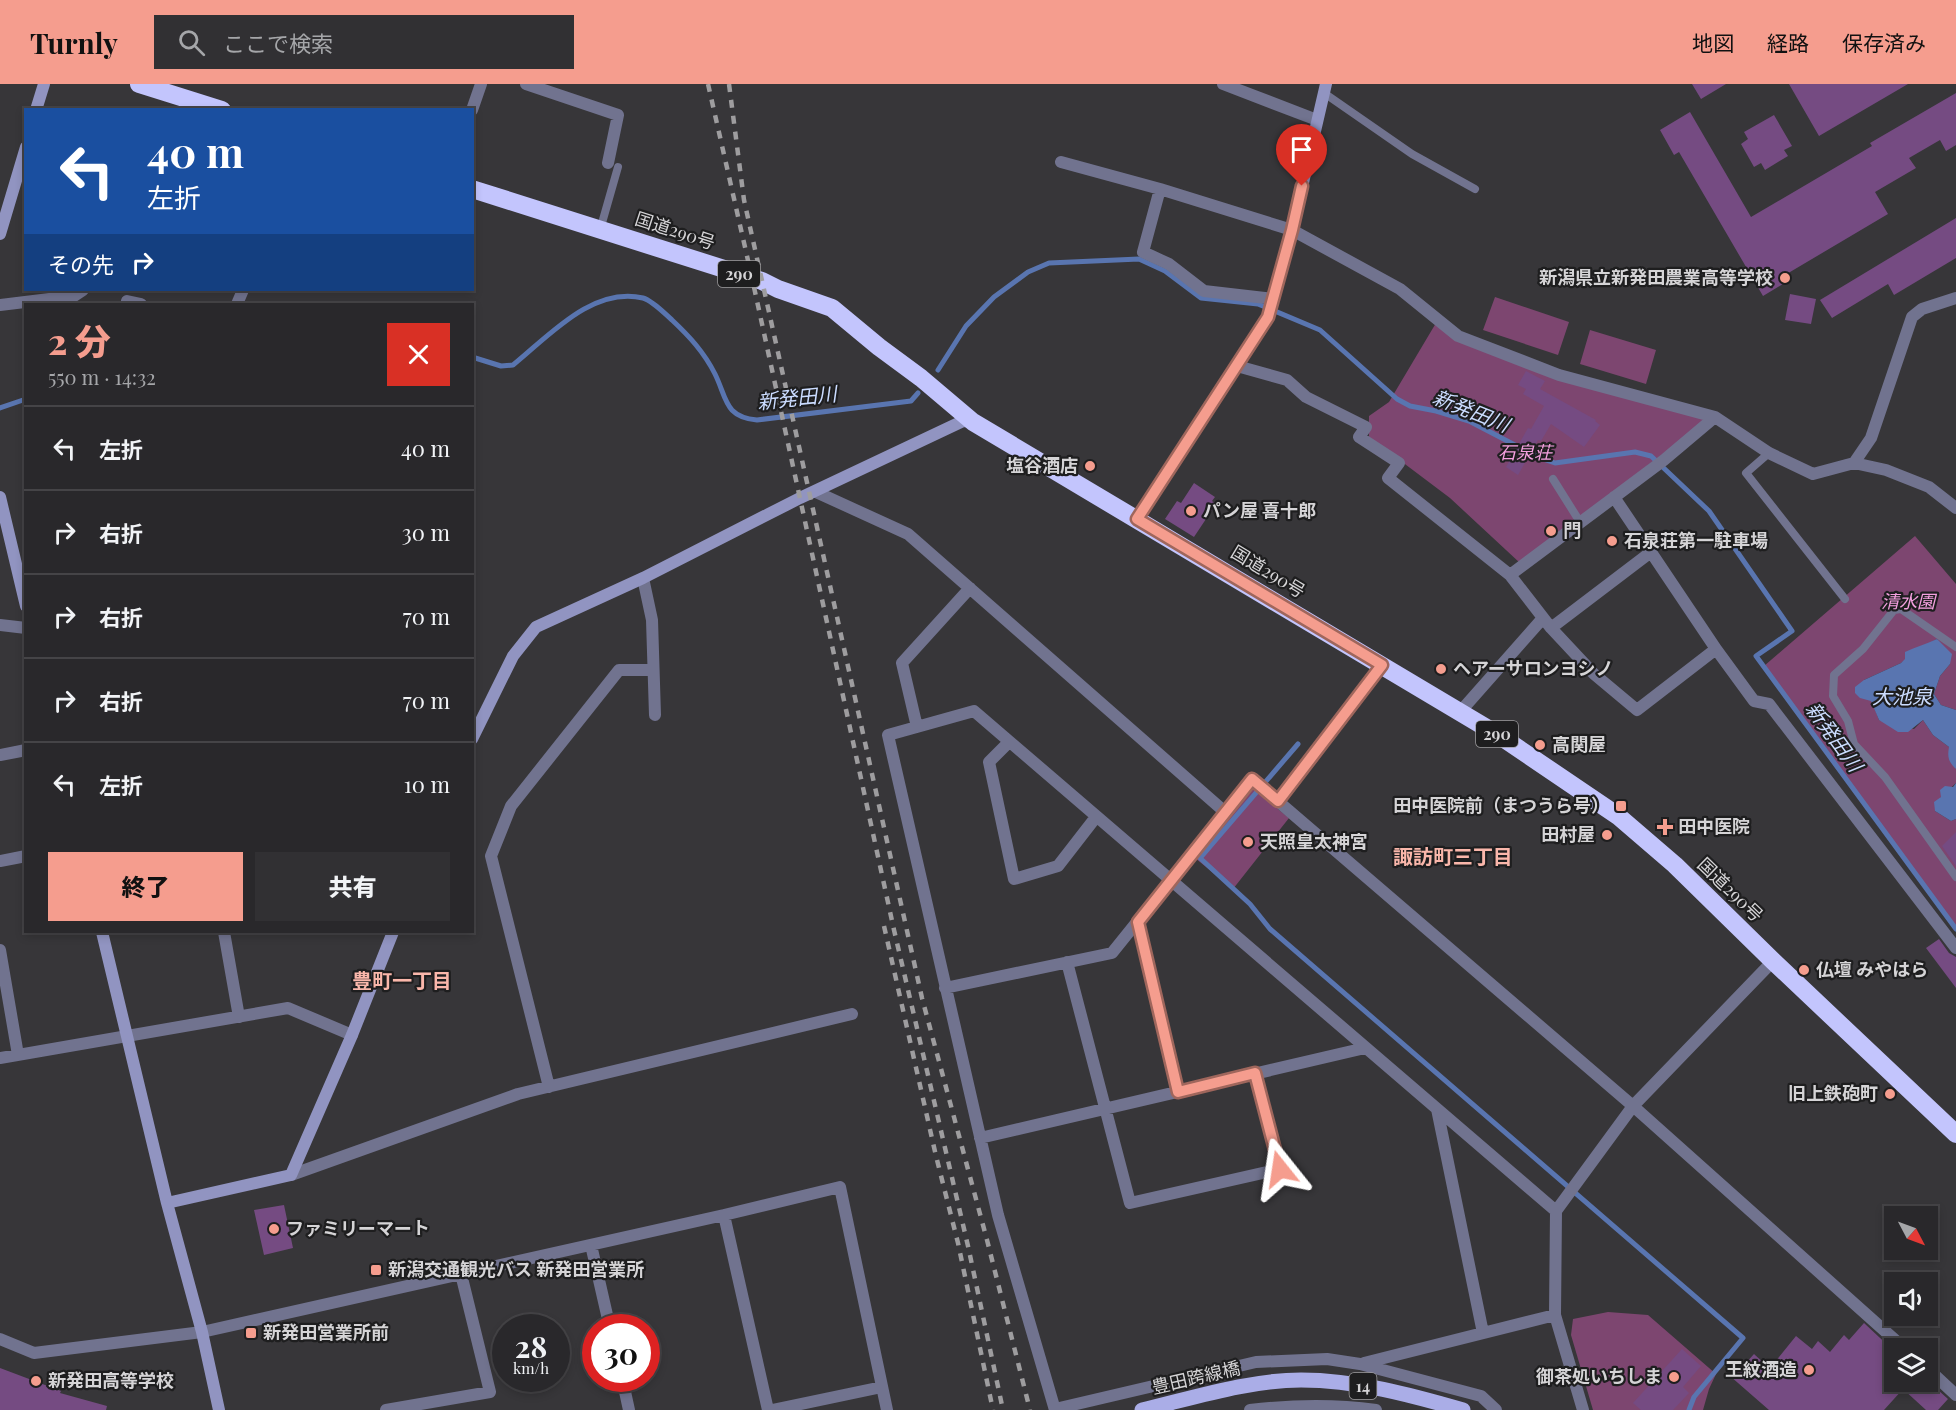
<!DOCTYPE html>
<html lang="ja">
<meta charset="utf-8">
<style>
:root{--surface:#29282b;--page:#313033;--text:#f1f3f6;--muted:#a5a6a9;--line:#454447;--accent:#f59d8e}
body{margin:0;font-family:"Playfair Display","Noto Sans JP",serif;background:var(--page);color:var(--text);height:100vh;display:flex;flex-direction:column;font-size:22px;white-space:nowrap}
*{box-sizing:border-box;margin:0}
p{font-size:20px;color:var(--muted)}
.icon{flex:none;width:33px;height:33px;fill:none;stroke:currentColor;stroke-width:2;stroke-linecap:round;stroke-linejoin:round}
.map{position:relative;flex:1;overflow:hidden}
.drawer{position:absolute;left:24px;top:219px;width:450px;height:630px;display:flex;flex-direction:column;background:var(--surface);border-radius:0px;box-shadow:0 3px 9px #0003,0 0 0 2px var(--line)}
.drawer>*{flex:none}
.banner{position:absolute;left:24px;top:24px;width:450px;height:183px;border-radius:0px;box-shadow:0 3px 9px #0003,0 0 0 2px var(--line);background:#1a4fa0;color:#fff;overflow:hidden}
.needle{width:39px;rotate:131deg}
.buttons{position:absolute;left:1884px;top:1122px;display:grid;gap:12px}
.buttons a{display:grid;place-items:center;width:54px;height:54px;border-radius:0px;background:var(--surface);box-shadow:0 3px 9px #0003,0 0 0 2px var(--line);font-size:30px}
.speed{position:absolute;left:492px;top:1230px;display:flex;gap:12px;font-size:30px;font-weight:700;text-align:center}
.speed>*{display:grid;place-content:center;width:78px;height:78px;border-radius:50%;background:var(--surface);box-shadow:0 3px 9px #0003,0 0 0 2px var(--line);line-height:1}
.speed small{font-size:15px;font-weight:400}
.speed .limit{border:9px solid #d22;background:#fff;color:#111}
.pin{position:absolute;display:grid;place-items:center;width:51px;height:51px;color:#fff;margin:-62px -26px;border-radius:50% 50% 50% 0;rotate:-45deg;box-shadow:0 0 6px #0007}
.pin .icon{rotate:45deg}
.me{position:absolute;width:66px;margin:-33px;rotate:345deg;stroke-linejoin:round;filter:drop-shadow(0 0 4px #0008)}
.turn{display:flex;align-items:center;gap:21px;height:126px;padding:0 24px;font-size:27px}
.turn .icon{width:78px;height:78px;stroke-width:2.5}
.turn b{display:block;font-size:42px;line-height:51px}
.then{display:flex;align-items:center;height:57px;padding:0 24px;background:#0003;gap:12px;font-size:22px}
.round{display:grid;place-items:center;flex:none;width:63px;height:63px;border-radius:0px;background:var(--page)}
.head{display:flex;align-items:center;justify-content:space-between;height:102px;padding:0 24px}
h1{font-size:36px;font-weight:800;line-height:45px;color:var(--accent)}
.cta{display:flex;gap:12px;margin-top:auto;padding:12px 24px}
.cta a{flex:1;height:69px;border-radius:0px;background:var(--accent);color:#111;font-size:24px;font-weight:800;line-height:69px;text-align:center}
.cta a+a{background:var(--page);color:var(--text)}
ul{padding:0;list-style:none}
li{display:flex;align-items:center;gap:18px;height:84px;padding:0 24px;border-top:2px solid var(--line)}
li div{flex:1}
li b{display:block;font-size:22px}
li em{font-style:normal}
header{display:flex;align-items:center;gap:36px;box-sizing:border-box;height:84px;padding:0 30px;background:var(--accent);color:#111}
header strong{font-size:28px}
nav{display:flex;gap:33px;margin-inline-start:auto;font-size:21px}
.search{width:420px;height:54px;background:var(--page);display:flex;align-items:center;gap:15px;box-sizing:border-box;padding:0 21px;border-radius:0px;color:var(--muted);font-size:22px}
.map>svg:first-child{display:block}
</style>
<header>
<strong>Turnly</strong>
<div class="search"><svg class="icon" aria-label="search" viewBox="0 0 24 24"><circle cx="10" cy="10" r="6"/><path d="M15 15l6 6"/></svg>ここで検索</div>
<nav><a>地図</a><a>経路</a><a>保存済み</a></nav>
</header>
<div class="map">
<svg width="1956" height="1326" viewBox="0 0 1956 1326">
<rect width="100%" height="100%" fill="#373639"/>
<path fill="#7d4670" d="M1495,213L1569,238L1558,271L1483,246Z
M1436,239L1454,253L1710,334L1520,479L1450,414L1369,353V332L1389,318Z
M1590,246L1656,266L1646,300L1580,280Z
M1915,452L1956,500V626L1941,621L1934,610L1940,592L1950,580L1937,555L1921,564L1901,579L1864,596L1879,636L1914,645L1923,636L1933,651L1949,663L1956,685V699L1941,713L1935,727L1951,737L1956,735V845L1764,582Z
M1253,705L1289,734L1233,805L1195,774Z
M1608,1228L1648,1231L1716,1290L1709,1305L1703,1326H1593L1571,1251L1573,1235Z"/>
<path fill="#5975b0" d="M1937,555L1952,570L1950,580L1940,592L1934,610L1941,621L1956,626V685C1949,678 1947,674 1949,663L1933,651L1923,636L1908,648H1898L1879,636L1871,617L1860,614L1855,609V603L1864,596L1901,579L1905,575V568C1916,563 1926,560 1937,555Z
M1956,699V735L1951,737L1935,727L1934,718L1941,713L1940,706L1945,702L1953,703Z"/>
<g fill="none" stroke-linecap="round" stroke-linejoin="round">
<path stroke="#5975b0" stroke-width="5" d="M472,273L501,282L513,281C548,253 592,202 643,214C653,217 664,229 672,236C689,252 704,268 715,290C727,314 724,333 757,336L911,317L918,309
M938,286L966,242L994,213L1028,188L1049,179L1139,175L1165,187L1201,214L1258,220L1320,246L1397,315L1410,322L1436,327L1469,337L1540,374L1555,379L1635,368L1651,372L1709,427L1792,547L1756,572L1956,845
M0,324L26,315
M1298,660L1200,774L1250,820L1270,845L1743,1254L1694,1313L1689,1326"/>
</g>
<path fill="#754b82" d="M1692,0H1726L1701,15Z
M1789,0H1908L1819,52Z
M1956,9V61L1946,67L1940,56L1909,74L1916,84L1875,108L1888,130L1785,191L1788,197L1763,212L1679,68L1674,71L1660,46L1690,28L1751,133L1872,62L1870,59Z
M1774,31L1792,62L1784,66L1788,72L1765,86L1761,79L1754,83L1741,60L1748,55L1744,48Z
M1956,134V174L1894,211L1888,200L1832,234L1820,216Z
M1790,210L1816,215L1811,240L1785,236Z
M1526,287L1545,297L1540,305L1596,336L1595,337L1600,341L1584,363L1551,340L1541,357L1538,356L1518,391L1506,383L1528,344L1531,345L1544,322L1523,310L1526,305L1518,301Z
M1194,399L1215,413L1212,417L1216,420L1194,453L1165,435L1177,417L1181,419Z
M1956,748V782L1942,762Z
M1939,855L1949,869L1956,873V904L1926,864Z
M284,1121L293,1164L264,1171L254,1126Z
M1864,1239L1894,1267V1298H1929L1948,1315L1938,1326H1926L1903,1305L1884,1326H1769L1730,1292L1741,1278L1745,1280L1754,1270L1767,1282L1772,1275L1775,1278L1796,1252L1812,1265L1818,1257L1830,1268L1844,1251L1849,1256Z
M1682,1265L1701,1282L1683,1303L1689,1309L1673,1326H1641L1633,1319Z
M0,1284L61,1307L60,1309L107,1322L106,1326H0Z"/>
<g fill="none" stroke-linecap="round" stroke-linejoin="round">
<path stroke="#71738f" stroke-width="8" d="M1324,9L1412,70L1475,105
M600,146L618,83
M1769,369L1746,389L1845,515
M1553,395L1580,438
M1956,563L1901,525L1894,526L1863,565L1834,591L1833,612L1848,637L1854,660L1885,693L1956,793"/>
<path stroke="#71738f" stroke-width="12" d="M526,0L618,31L608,79
M1223,0L1317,36
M472,26L481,0
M1061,78L1160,105L1292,146L1400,205L1458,252L1559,291L1715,333L1769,369L1813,390L1854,379L1886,386L1929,403L1956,424
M1160,105L1143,168L1169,180L1204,207L1274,215
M127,217L141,220
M237,220L243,206
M0,221L74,212L83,206
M1237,282L1287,296L1306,313L1366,343L1359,353L1399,379L1388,394L1510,491
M1715,333L1664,376L1510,491L1551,544L1594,590L1637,626L1716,565L1754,617L1769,620L1956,864
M1854,379L1871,354L1912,233L1922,225L1956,214
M816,408L908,450L1225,728
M1614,413L1716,565
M643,494L652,536L655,631
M0,541L26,544
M1551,544L1651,468
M1460,628L1543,534
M917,643L902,579L970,504
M1009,658L989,678L1014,795L1058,782L1096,733
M0,671L26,666
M1278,717L1382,581
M0,777L26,772
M1138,838L1177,1008
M224,848L239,933
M0,866L18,971
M1067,878L1130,1119L1280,1085L1255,989
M945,904L1112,869L1252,695L1633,1022L1904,1264
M0,974L288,924L352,951
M549,1003L491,772L511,722L619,586H653
M1437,1025L1483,1249
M980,1054L1365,964
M291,1091L518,1010L852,930
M1556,1127L1633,1022L1773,877
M724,1131L768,1326
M591,1161L610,1244
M0,1255L34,1269L202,1248L724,1131L840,1103L887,1326
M1364,1279L1555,1231
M1928,1285L1956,1311
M622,1294L629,1326
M1055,1325L1256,1278L1327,1275L1360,1280L1481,1312L1496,1326
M386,1326L490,1308L461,1190
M772,1326L882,1303
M1055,1326L998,1131L888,651L974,627L1556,1127L1555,1231L1583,1326
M1250,1326C1292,1321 1334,1320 1376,1326"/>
<path stroke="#9194c1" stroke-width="12" d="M36,26L44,0
M0,150L26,63
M0,413L26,522
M1137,435L1268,233L1292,146L1326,0
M472,655L513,572L536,543L643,494L800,414L963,337L973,338
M102,848L167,1119L202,1248L219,1326
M167,1119L291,1091L352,951L393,848"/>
<path stroke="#aaade7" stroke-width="15" d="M1142,1326C1193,1314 1249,1296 1301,1296C1356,1296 1411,1311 1463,1326"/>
<path stroke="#c3c5fd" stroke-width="18" d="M139,0L222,26
M472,105L762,197L778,205L832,224L879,263L921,294L973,338L1500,652L1618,732L1675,781L1773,877L1956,1050"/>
<path stroke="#9e9d9f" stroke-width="4.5" stroke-dasharray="8 8" stroke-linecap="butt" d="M708,0L752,194L894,846L968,1162L1003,1326
M729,0L744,116L922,914L987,1156L1030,1326
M884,842L936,1072L958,1159L993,1326"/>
</g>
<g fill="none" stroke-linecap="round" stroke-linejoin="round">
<defs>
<path id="route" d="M1280,1085L1255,989L1178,1008L1138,838L1252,695L1278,717L1382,581L1137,435L1268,233L1292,146L1302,102"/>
</defs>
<use href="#route" stroke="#9f665c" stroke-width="15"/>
<use href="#route" stroke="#f59d8e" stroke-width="10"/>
</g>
<g fill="#f59d8e" stroke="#1e1e1f" stroke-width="2">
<circle cx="1785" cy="194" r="6"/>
<circle cx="1090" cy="382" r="6"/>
<circle cx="1191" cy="427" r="6"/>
<circle cx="1551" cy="447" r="6"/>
<circle cx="1612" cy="457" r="6"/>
<circle cx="1441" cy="585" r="6"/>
<circle cx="1540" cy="661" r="6"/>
<rect x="1615" y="716" width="12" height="12" rx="3"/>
<path d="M1662 734h6v6h6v6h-6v6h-6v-6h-6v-6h6z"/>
<circle cx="1607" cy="751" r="6"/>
<circle cx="1248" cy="758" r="6"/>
<circle cx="1804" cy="886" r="6"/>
<circle cx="1890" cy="1010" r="6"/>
<circle cx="274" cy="1145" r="6"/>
<rect x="370" y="1180" width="12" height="12" rx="3"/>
<rect x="245" y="1243" width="12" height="12" rx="3"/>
<circle cx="1809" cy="1286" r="6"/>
<circle cx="1674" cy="1293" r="6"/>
<circle cx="36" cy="1297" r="6"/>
</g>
<g text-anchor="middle" stroke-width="4.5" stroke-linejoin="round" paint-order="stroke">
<g fill="#1e1e1f" stroke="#9e9d9f" stroke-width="1.5">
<rect x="718" y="177" width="42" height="26" rx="4.5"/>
<rect x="1476" y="637" width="42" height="26" rx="4.5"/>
<rect x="1349.5" y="1289" width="27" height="26" rx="4.5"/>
</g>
<g font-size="16" font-weight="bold" fill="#d5d4d6">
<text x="739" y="196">290</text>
<text x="1497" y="656">290</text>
<text x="1363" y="1308">14</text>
</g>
<g font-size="18" fill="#d5d4d6" stroke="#1e1e1f">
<text transform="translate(675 147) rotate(18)" y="6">国道290号</text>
<text transform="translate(1268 488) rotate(31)" y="6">国道290号</text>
<text transform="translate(1730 806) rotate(44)" y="6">国道290号</text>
<text transform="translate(1196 1294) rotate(-13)" y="6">豊田跨線橋</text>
</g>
<g font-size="18" font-weight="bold" fill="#d5d4d6" stroke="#1e1e1f" text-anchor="start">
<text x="1773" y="200" text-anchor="end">新潟県立新発田農業高等学校</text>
<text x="1078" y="388" text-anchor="end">塩谷酒店</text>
<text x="1203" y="433">パン屋 喜十郎</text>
<text x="1563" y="453">門</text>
<text x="1624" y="463">石泉荘第一駐車場</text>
<text x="1453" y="591">ヘアーサロンヨシノ</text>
<text x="1552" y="667">高関屋</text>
<text x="1609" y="728" text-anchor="end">田中医院前（まつうら号）</text>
<text x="1678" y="749">田中医院</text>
<text x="1595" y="757" text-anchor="end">田村屋</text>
<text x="1260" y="764">天照皇太神宮</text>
<text x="1816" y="892">仏壇 みやはら</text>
<text x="1878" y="1016" text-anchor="end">旧上鉄砲町</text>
<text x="286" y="1151">ファミリーマート</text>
<text x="388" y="1192">新潟交通観光バス 新発田営業所</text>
<text x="263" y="1255">新発田営業所前</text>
<text x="1797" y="1292" text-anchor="end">王紋酒造</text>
<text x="1662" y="1299" text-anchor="end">御茶処いちしま</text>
<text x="48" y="1303">新発田高等学校</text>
</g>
<g font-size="18" font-style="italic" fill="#f4a0df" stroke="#1e1e1f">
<text x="1525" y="375">石泉荘</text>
<text x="1908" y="524">清水園</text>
</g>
<g font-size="20" font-style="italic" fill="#cbdcff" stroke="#1e1e1f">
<text transform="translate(797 314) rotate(-6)" y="7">新発田川</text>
<text transform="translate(1471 327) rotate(22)" y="7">新発田川</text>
<text x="1902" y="620">大池泉</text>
<text transform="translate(1834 653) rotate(54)" y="7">新発田川</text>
</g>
<g font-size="20" font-weight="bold" fill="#fab7ab" stroke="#1e1e1f">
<text x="1453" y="780">諏訪町三丁目</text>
<text x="402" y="904">豊町一丁目</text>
</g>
</g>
</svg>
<div class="buttons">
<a><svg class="needle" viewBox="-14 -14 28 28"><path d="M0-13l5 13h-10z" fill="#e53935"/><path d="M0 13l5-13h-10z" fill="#a5a6a9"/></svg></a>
<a><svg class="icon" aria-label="sound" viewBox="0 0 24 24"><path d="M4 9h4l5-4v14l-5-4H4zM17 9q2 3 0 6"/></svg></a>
<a><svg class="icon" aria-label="layers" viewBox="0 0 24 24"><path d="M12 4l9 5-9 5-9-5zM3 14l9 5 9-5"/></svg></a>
</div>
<div class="speed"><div>28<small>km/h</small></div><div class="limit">30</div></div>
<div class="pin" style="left:1302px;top:102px;background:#d93025"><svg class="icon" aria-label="arrive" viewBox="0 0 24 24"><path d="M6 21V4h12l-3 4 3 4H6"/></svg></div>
<svg class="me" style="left:1280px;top:1085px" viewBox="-20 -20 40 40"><path d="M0-17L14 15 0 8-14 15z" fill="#f59d8e" stroke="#fff" stroke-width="4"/></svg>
<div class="banner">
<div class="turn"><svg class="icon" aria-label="left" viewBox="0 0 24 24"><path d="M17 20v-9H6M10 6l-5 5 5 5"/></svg><div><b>40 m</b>左折</div></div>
<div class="then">その先<svg class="icon" aria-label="right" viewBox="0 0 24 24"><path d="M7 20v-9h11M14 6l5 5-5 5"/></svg></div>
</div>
<section class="drawer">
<div class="head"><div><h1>2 分</h1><p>550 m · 14:32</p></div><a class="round" style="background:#d93025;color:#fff"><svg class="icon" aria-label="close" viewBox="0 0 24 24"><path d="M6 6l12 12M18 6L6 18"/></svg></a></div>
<ul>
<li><svg class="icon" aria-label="left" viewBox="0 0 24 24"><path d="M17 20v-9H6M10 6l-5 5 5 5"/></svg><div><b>左折</b></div><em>40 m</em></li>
<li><svg class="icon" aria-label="right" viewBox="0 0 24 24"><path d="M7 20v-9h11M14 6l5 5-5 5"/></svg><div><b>右折</b></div><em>30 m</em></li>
<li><svg class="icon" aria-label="right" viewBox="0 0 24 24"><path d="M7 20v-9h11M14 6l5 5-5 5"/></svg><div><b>右折</b></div><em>70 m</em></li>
<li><svg class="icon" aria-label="right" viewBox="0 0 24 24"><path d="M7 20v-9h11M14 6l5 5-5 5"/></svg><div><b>右折</b></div><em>70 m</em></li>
<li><svg class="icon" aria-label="left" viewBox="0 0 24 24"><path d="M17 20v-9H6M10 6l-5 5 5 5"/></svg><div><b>左折</b></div><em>10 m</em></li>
</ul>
<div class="cta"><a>終了</a><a>共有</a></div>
</section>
</div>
